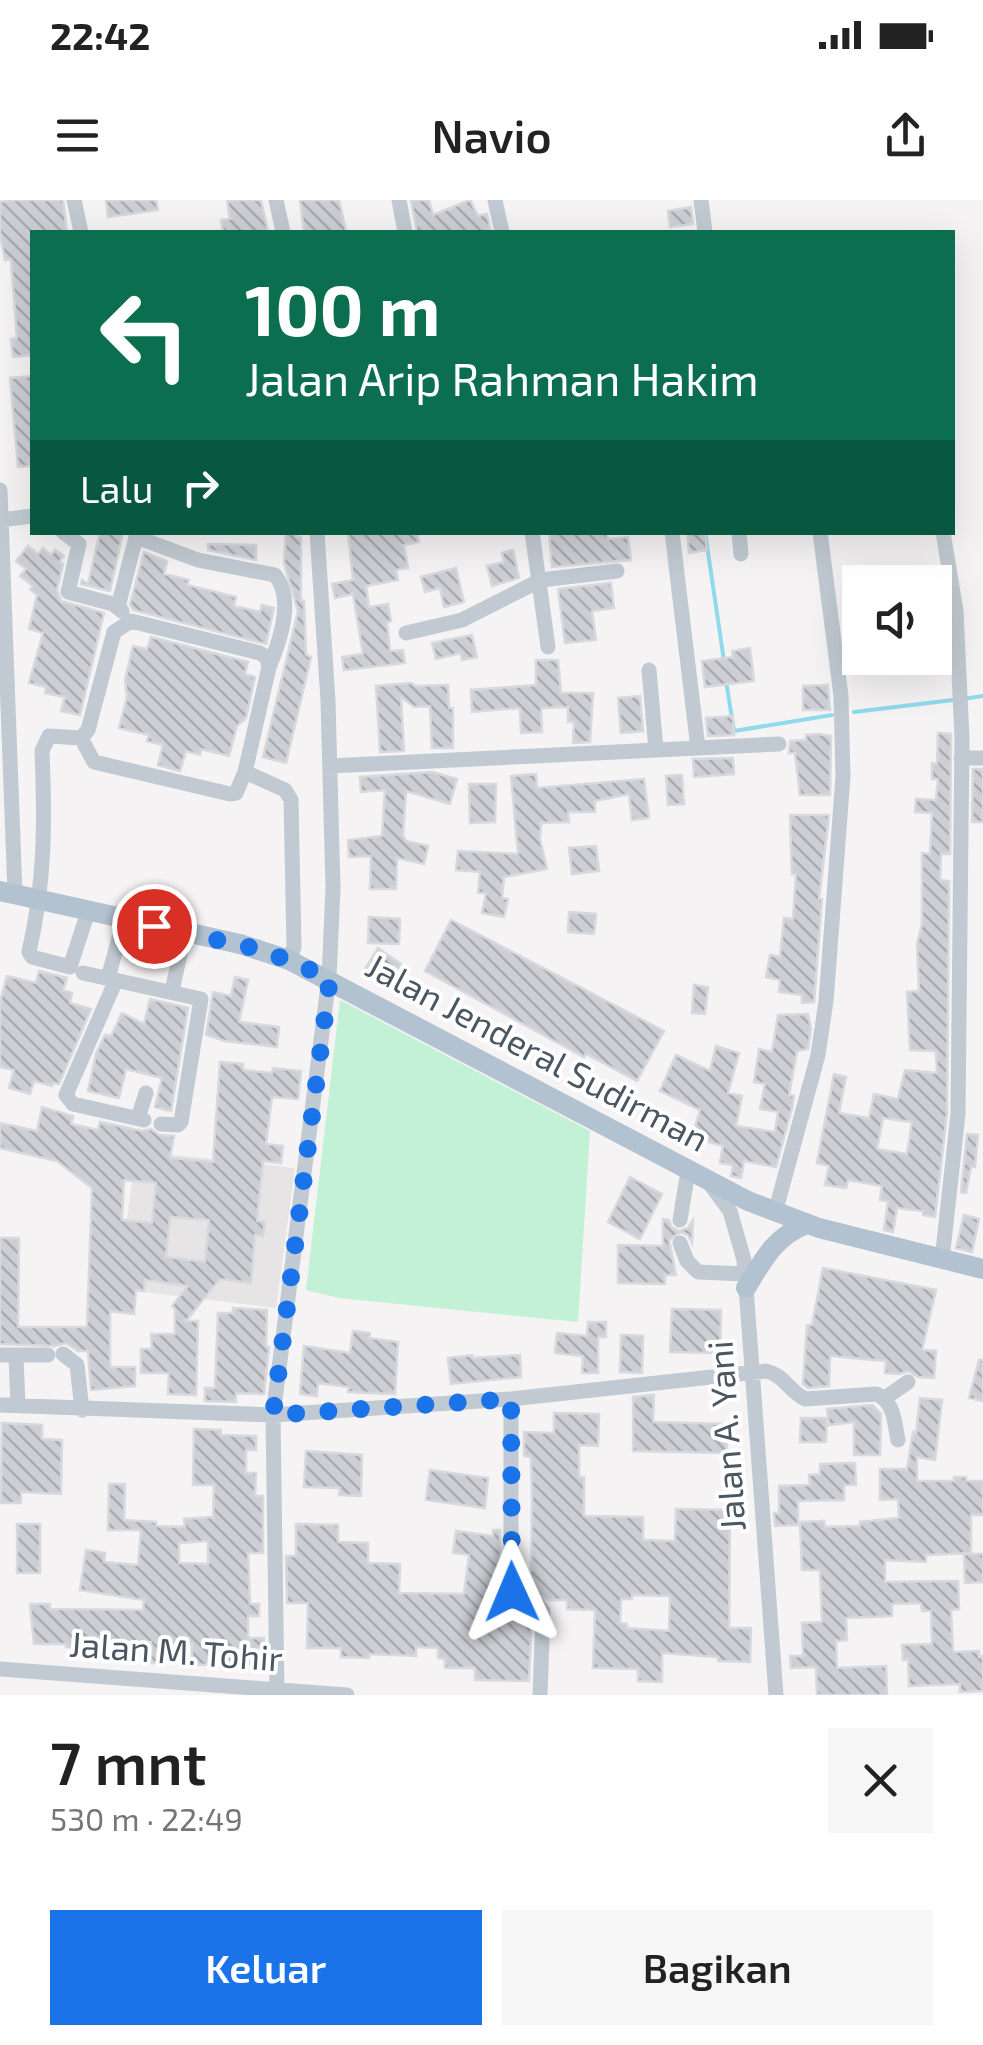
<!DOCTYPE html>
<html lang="id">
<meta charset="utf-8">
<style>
:root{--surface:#fff;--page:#f6f6f6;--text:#222;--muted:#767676;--accent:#1a73e8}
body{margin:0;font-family:"Exo 2",sans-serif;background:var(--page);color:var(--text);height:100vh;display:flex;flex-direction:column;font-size:38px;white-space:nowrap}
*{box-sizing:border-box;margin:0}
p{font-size:32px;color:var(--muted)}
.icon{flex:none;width:55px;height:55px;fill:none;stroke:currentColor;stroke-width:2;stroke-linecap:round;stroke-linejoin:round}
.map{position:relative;height:1495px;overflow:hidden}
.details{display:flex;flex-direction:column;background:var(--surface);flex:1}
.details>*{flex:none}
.top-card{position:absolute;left:30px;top:30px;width:925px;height:305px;border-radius:0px;box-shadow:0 10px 40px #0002;background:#0b6e4f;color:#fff;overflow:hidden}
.fabs{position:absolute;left:842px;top:365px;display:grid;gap:20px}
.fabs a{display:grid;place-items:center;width:110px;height:110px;border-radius:0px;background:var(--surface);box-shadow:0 10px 40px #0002;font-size:50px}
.pin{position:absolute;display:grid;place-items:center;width:85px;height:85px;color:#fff;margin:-42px;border:5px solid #fff;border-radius:50%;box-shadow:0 2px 10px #0007}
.me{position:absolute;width:110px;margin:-55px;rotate:359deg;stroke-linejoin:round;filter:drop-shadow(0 0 8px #0008)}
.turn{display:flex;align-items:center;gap:35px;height:210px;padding:0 50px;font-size:45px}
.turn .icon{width:130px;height:130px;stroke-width:2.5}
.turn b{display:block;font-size:70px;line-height:85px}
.then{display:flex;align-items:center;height:95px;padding:0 50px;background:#0003;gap:20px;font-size:38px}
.round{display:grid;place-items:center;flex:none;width:105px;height:105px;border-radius:0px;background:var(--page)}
.head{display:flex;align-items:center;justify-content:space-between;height:170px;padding:0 50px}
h1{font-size:60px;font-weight:600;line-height:75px}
.primary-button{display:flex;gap:20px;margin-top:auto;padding:20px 50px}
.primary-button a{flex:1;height:115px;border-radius:0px;background:var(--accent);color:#fff;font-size:40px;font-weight:600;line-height:115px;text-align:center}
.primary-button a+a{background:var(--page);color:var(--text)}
.status{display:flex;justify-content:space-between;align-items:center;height:70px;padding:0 50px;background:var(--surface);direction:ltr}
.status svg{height:28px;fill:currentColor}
header{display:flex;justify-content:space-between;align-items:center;height:130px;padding:0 50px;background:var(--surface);font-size:45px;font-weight:600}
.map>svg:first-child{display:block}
</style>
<div class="status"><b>22:42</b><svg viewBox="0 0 49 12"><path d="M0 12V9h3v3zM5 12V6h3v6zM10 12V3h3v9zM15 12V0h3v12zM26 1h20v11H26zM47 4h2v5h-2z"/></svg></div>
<header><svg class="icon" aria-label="menu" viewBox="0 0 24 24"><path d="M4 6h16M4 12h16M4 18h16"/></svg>Navio<svg class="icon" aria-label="share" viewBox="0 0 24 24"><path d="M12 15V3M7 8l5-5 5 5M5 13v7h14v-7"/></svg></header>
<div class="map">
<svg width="983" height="1495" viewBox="0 0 983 1495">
<defs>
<pattern id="building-back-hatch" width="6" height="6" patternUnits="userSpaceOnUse" patternTransform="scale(2.5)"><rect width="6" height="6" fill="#cdcfd5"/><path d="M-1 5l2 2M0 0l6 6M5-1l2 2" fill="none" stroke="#a8abb0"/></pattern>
</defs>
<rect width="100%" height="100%" fill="#f5f3f3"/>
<path fill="#e6e4e5" d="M136,951L295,968L276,1108L118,1089Z"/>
<path fill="#c3f1d5" d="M340,800L590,931L578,1122L339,1098L306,1090Z"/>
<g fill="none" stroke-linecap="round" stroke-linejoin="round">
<path stroke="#90daee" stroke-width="4" d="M705,332L724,461
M726,481L734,531L832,515
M963,499L983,496
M854,512L953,500"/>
</g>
<path fill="url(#building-back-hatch)" stroke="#d7d9de" stroke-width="2.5" fill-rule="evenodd" d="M10,0H63L67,32H32V155L13,157L11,139L17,138L11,59L5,60L0,35V2Z
M106,0H156L158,10L108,17Z
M227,0H261L268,32H223L221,20L230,19Z
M300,0H339L346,31L304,32Z
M411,0H429L433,15L470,0L478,16L487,14L491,32H417Z
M691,7L693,24L670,27L668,11Z
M32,176V266L18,267L10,178Z
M100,332H123L110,391L81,384L82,380L88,384Z
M286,332H297V337H301V400L304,401L306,455L311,457L286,563L263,557L298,411L284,363Z
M348,332H417L419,342L404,345L408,368L396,370L398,380L366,386L369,407L388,404L391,421L387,422L390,451L403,450L405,463L344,470L342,457L363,454L353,394L335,398L332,384L353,380Z
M549,332H607L608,339L628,337L631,360L552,367Z
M687,332H705L707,350L689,353Z
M208,344L256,345V360L208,350Z
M28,346L38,354L43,348L51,355L55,350L64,356L59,362L63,364L57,390L61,401L104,413L80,515L61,511L65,497L45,493L46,487L29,483L43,433L29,429L37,395L30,389L33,386L20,376L26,369L16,361Z
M513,350L519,378L492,386L487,366L504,362L502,353Z
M144,352L167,361L164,374L189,380L187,385L236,397L234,406L260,412L262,405L274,408L266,444L133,410L130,404Z
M456,368L464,402L444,407L440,388L425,392L421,377Z
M611,383L614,408L592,411L596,440L565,443L558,389Z
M472,435L477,457L462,460L461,453L436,459L432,443Z
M151,437L248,462L245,474L255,477L246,518L237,526L229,556L201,549L200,555L186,551L180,571L158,565L163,545L147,541L149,535L119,528L127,497L125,480L133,446L147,449Z
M750,448L754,481L705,487L702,461L733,457L732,451Z
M536,460H558L561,493H593L590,542L573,543L574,522H568V507L541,508L542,532L521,533L520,508L472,512L471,490L536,485Z
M411,483L415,486L448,485L449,508H453V548H432L430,506L414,507L401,497L404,551L380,552L376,486Z
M828,485L830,510H803V486Z
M640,496L643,531L621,533L618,498Z
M733,516L734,535L708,536L706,518Z
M938,533L951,534V538L950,654H941L940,680L949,681L947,913L935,1017L923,1015V1011L897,1008L893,1032L884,1030L888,1001L880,1000L882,986L848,980L846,988L825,985L829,966L817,963L834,874L846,877L839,913L869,918L874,894L898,899L905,870L937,873L936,851L910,850L907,792L919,791L917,744L922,724V653L930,654L932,613L915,612L916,599L936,600L938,579H932V563L937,564ZM883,918L912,922L907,954L877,949Z
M818,534L831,536L830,595H800L795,553H789L790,541L806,540V535Z
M733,558L734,574L694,577L693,559Z
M973,569H983V622H972Z
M432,572L457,579L450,604L406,591L403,635L406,641L428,646L424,664L397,658L396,689H370L371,656L349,657L348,640L382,636L385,590L361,592L360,577Z
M536,574L537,588L644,579L649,618L632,620L629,594L595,601V612H568L569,622L541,623L540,639L547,669L504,677L502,698L508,699L504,717L482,713L486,693H478L480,672L456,670L458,651L518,654L511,576Z
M682,575L684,604L668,605L666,576Z
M469,584H496L495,622L470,623Z
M790,615H829L819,699H822L814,802L802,803V795L779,792L780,780L766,777L770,755L780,757L784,718L793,719L796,674H792Z
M596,646L599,671L572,674L569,648Z
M569,712L596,714L594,734L568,732Z
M369,717L400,719L399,744L368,743Z
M451,720L664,831L637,881L586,854L584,857L425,771Z
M378,748L401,764L386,787L363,772Z
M39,771L67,778L63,790L72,793L70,803L91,809L59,884L53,883L52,886L34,881L30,894L9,888L14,870L0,867V802L7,776L36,783Z
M235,777L248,780L239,822L279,827L277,847L225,841L206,835L213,792L231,796Z
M694,785L708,787L705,814L692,813Z
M150,799L188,808L171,911L155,907L162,878L126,869L119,898L88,891L96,854L105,835L111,836L122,813L144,824Z
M808,814L811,829L808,849L797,851L789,895L794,896L792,908L776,967L744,961L741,978L731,976L733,965L720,963L723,946L692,937L700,910L660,891L676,855L710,871L716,846L739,853L728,893L742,896L736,926L775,932L778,912L760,909L765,884L754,882L759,849L772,852L778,815Z
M220,862L243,864V870L272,873L273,868L301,871L298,899L272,897L266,944L283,946L281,963L263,961L257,1021L265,1022L263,1036L255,1035L251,1083L220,1079L186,1121H198L196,1195L168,1194L169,1173H141V1149H152L151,1134H175V1109L172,1106L188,1086L145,1080L144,1091L136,1090L134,1114L110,1111V1167H135V1186L91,1190L88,1151H78L66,1143L55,1146L0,1144V1038H19L18,1127H87L92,988L57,961L0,948V923L37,931L42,907L73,916L71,924L98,930L100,922L142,931L151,929L159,935L174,936L170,958L213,962ZM124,980L156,983L152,1023L122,1020ZM170,1017L209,1020L205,1062L166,1057Z
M967,934L978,935L975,967H971L966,993L961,992Z
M630,977L662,994L640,1039L608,1022Z
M964,1015L979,1019L972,1052L956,1048Z
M663,1019L669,1020L672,1028L679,1031L688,1028L693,1020L692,1043L688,1035L681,1032L669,1040L676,1075H665V1084L618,1083V1045L663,1046Z
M823,1068L936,1090L922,1150L936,1151L934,1178L918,1177L908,1171L899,1174L885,1173L886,1161L830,1156L829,1186L808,1188L803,1184L807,1125H812Z
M233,1108L267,1110L266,1146L269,1147L264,1194L236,1193V1202L205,1201V1188H215L218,1113H233Z
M672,1109L721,1110L720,1153L670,1152Z
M588,1122H606V1137H598V1173H582L583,1156L555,1153L557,1133L587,1136Z
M353,1131L370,1133L369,1138L398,1142L395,1194L348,1192L349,1187L318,1183L317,1196L300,1194L304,1146L350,1153Z
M621,1135L643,1136L642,1173L620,1172Z
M472,1155L473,1158L520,1155L521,1177L451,1184L448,1158Z
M979,1160H983V1201L969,1198Z
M654,1195L653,1222L727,1224V1253L633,1251V1197Z
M920,1198L942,1200L935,1260L917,1257V1281H954V1277H966V1281H983V1315H971V1353L926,1355V1362L885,1360V1382L958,1381L959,1409L951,1410L953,1452L979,1451V1457L983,1456V1491L960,1492V1484L909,1486L908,1459L903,1460L902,1445L932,1444L931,1411H922L921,1403L892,1404V1416L846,1418L847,1440L836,1441L837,1468L886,1466L887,1495H817L816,1467L791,1468L790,1456H803L802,1423L822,1422L820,1370H802L800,1322L824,1321L825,1327L860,1326V1322L899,1318L898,1299L880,1300V1269H907L913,1232L916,1233Z
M873,1205L881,1214L880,1255H854V1222L829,1225L827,1209Z
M554,1213L599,1214L598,1246L579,1245V1277H584V1316L643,1317V1340L675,1341L676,1309L730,1310L729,1428H751L750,1462L718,1461V1457L662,1453V1482L638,1481V1469L593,1468L595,1410L567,1409V1400H549L528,1389V1371H531L532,1297L531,1257L524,1256V1232L554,1233ZM632,1395L670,1396L669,1431L627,1428V1424L620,1423L621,1399H632Z
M801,1218H827L826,1242H800Z
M2,1223L42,1225V1239L62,1240L61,1294L21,1292V1303H1Z
M194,1229L221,1230V1235L256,1236V1250H246V1273H256L255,1296H263V1353H248L250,1404H259V1416H248V1438H264V1464L192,1465V1444H162V1463H151V1442H113V1445H81V1448L66,1447V1444H34L30,1404H50V1409L143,1410L144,1400L80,1390L86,1350L105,1353L104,1362L138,1365L141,1330H108L109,1284H125L124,1320L156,1322V1326L185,1327L184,1319L213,1317L214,1285H193ZM208,1341V1364L179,1363V1343Z
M306,1251L362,1255L361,1296L339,1295L340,1288L304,1287Z
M855,1263L856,1285H844V1300L798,1301V1325L775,1326L774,1313H779V1286L810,1285L809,1275L820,1274V1264Z
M430,1270L488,1278L485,1308L426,1300Z
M17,1324H40V1373H17Z
M296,1324L338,1325V1342L368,1343V1363L400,1364L399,1393L464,1394L469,1355L453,1353L456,1331L493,1336V1330H500V1410L532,1414L529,1481L475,1480V1468H445V1459L438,1458V1448L416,1447V1456L369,1454V1458L341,1457V1448H307L308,1403H287L286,1356H296Z
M964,1354H983V1382L965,1383Z"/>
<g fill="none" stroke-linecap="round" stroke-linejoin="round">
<path stroke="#c1cad2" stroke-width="15" d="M74,0L81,32
M276,0L283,32
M399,0L405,32
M495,0L502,32
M701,0L705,32
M0,290L15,694
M1,320L32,316
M63,332L79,344L68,392L113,404L122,411
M532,332L548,447
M672,332L698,548
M739,332L741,354
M118,407L136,337L198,360L275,375C295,399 280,441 269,467
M406,433L462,420L541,380L617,371
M649,470L656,550
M81,538L94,562L230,594L236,593L245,572
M961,558H983
M330,566L779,544
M88,712L70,767L32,757L29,752C45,682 45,622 42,551L49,536L81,538L88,530L114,432L131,421L260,453L267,458L269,467L245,572L285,590L291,600L294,747L289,760
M83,773L201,799L181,922L178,925L161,924
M108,778L124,720
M116,780L66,895L73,904L144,920
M172,791L185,732
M138,918L146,893
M710,984L730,1011L744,1060L776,1495
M775,1013L818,855L826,801L843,577L841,496L820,332
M680,1020L688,971
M680,1043L687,1061L698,1072L745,1074
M942,1060L958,914L962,538L956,411L943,332
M63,1154L77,1165L82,1210
M0,1155H48
M16,1157L18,1205
M885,1198L908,1182
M511,1199V1384L515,1397L538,1404L543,1411L540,1495
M0,1205L273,1215L511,1199L766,1171C784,1175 789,1191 805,1199L876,1194C895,1202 894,1222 898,1240
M0,1469L347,1495
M277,1495L273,1215L329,778L333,688L328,501L317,332"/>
<path stroke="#b3c2d1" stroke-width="20" d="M0,691L240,744L289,760L748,1001L819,1028L983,1069
M746,1088C763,1060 775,1036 807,1024"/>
</g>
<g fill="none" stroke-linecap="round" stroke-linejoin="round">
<path stroke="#1a73e8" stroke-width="18" stroke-dasharray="0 32.4" d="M154,726L262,750L330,778L273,1215L511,1199L512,1392"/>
</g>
<g text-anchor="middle" stroke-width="8" stroke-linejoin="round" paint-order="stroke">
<g font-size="35" fill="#4a5661" stroke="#fff">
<text transform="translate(537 853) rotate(28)" y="12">Jalan Jenderal Sudirman</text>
<text transform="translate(727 1236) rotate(-94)" y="12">Jalan A. Yani</text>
<text transform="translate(176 1452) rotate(4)" y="12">Jalan M. Tohir</text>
</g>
</g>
</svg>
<div class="fabs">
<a><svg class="icon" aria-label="sound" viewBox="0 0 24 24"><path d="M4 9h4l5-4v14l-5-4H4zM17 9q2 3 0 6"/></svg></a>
</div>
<div class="pin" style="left:154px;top:726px;background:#d93025"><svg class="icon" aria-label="arrive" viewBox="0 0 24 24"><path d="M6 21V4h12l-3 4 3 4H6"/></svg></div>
<svg class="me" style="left:512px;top:1392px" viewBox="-20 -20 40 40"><path d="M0-17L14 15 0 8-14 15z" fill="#1a73e8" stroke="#fff" stroke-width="4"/></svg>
<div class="top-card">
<div class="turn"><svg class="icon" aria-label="left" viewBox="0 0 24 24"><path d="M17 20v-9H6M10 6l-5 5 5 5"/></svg><div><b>100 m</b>Jalan Arip Rahman Hakim</div></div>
<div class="then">Lalu<svg class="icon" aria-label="right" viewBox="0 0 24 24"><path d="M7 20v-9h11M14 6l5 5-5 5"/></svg></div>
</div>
</div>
<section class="details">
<div class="head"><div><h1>7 mnt</h1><p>530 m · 22:49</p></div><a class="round"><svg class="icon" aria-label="close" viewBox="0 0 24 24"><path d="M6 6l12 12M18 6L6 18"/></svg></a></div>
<div class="primary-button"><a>Keluar</a><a>Bagikan</a></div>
</section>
